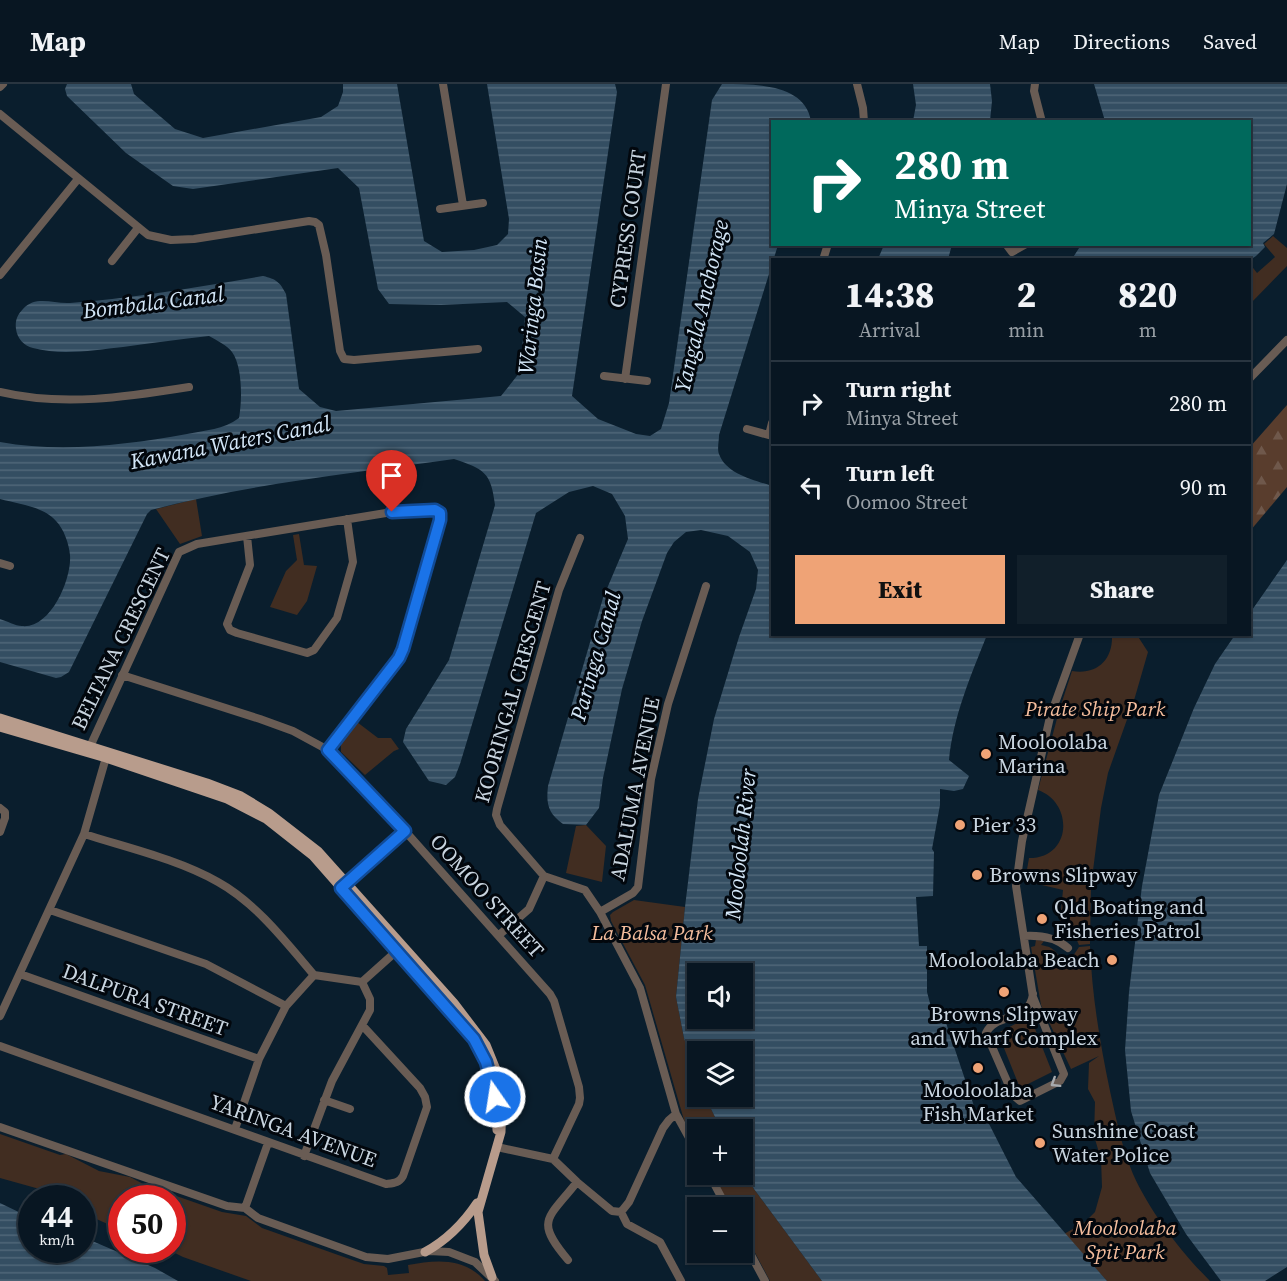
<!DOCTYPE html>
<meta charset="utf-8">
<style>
:root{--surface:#081622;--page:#111f2a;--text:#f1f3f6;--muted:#989fa5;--line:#293540;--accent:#efa376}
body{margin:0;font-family:"Source Serif 4",serif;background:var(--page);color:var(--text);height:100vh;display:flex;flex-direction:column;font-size:22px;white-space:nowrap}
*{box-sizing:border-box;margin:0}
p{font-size:20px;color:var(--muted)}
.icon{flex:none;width:33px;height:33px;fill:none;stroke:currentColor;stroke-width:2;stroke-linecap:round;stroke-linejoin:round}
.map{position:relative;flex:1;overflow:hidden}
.sheet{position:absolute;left:771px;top:174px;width:480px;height:378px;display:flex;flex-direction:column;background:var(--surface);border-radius:0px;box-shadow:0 2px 4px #0004,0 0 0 2px var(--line)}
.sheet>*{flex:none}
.banner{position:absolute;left:771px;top:36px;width:480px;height:126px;border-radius:0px;box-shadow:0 2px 4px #0004,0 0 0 2px var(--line);background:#00695c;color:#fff;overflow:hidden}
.tools{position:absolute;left:687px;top:879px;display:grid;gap:12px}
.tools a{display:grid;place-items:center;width:66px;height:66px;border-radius:0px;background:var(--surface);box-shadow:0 2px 4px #0004,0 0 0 2px var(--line);font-size:30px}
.speed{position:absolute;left:18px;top:1101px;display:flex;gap:12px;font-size:30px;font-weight:700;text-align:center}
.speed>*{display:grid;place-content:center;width:78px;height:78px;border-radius:50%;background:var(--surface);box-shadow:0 2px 4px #0004,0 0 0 2px var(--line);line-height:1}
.speed small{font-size:15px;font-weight:400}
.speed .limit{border:9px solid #d22;background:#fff;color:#111}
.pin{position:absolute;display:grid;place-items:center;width:51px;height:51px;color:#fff;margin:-62px -26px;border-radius:50% 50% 50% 0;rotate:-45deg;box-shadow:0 0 6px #0007}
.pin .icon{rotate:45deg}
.me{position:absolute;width:66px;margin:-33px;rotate:347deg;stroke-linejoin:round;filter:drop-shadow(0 0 4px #0008)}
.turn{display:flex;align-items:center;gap:21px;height:126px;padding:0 24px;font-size:27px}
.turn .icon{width:78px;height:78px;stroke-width:2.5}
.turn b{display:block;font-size:42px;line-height:51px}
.eta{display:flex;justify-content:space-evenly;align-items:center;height:102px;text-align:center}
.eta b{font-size:36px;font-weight:800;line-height:42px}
.cta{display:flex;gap:12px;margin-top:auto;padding:12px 24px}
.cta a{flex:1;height:69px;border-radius:0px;background:var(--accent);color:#111;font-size:24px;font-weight:800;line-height:69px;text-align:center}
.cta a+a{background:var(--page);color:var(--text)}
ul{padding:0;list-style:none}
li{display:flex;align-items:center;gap:18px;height:84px;padding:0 24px;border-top:2px solid var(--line)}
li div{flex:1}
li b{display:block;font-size:22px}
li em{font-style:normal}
header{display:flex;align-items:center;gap:36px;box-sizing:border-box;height:84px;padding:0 30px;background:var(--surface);border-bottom:2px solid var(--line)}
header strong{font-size:28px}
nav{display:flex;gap:33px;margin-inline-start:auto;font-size:21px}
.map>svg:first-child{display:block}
</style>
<header>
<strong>Map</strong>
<nav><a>Map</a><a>Directions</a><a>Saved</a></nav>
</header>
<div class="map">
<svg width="1287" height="1197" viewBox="0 0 1287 1197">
<defs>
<pattern id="forest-firs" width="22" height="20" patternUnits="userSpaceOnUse" patternTransform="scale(1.5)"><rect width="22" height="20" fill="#593d2d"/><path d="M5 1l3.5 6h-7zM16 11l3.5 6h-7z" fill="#6f584b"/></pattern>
<pattern id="water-rules" width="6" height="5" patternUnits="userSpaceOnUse" patternTransform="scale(1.5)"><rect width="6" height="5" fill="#344e62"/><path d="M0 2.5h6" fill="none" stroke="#506778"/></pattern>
</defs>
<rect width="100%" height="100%" fill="#0a1e2d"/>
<path fill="url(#forest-firs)" d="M1287,321V403L1250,447V363Z"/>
<path fill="#412d21" d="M1273,152L1287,164V182L1250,220V180L1257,189L1275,173L1264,160Z
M196,415L202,452L180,460L156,425Z
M299,450L304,481L317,482L307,517L297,531L270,523L286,487L297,476L293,451Z
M1112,551H1137L1148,568L1135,613L1108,689L1101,724L1091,802L1090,860L1079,861L1075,852L1059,847L1063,806L1025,797L1029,774C1072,774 1074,719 1038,706L1059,627L1072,587C1097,591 1113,576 1112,551Z
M357,638L378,654H391L399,665L394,667L365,691L341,668V658Z
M586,741L606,762L602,798L566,789L576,742Z
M634,816L685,823L676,913L684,954L697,993L698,1012L705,1013L721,1045L698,1046L697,1061L684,1036L645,901L611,837L610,831L613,828Z
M1036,856L1044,857L1041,861C1044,862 1048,862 1051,864C1061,870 1058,879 1073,872L1079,863L1090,862C1092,912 1100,959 1110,1007C1116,1034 1122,1064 1133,1090C1150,1128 1181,1168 1210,1197H1107L1064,1150L1085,1138L1095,1128L1102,1103L1101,1075L1094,1052L1095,1018L1088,1005L1089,979L1099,972L1071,985L1041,921L1031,863L1035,862Z
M1030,932L1052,988L1020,1004L998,949Z
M0,1050L60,1071L66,1070L99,1087L130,1093L145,1101L222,1128L246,1132L262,1144L341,1172L364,1180L384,1182L387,1184L388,1191L409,1189L408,1181C436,1176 464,1173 485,1197H251L183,1173L169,1166H172V1114H122L121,1146L83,1129L82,1114H57L43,1106L0,1094Z
M743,1085L754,1105L822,1197H770L743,1146L742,1124L730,1123L713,1091L742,1090Z"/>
<path fill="url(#water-rules)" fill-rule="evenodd" d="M67,0H131L134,10L175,45L203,54L321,33L338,22L343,8V0H397L424,157L442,168L474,166L497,161L508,150L509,135L487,0H615L617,8L572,312L598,335L636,350L650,352L661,345L669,319L712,16L722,0C757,0 805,0 811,37L772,38V160L778,161L719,351C719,357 717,365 719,370C726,390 754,396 772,402V550L987,551C971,591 953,633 949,676L969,692L963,705L954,707L940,705V721L932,765L934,768L933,812L916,813L919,862H927V908L935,938L945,936L976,1028L984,1030L1016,1093L1107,1197H822L754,1105L743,1085L742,1046L721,1045L705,1013L742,1012V968H698L697,993L684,954L676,913L685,823L698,715L714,635L739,553L756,505L758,486L750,468L728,452L701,446L686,448L674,458L667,469L642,537L622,605L603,694L599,724L586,741L563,740C548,729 546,720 548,702L603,514L628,455L625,432L612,410L593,402L569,408L536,429L460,680L455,693L446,701L429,697L403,658L406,645L449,576L495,421C491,388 484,385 454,375C353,389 250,400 151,426L147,430L69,588L61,593L56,594L0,578V535C7,537 15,542 22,542C51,545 72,494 70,471C69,460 64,445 56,437C43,422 18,420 0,415V358C62,369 125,361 187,350C206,346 223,346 239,334C242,318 243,283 232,268C228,262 216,256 209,252C180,255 152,259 123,263C94,266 62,272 33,264C24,262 17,254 16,245C15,237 17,231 23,225C36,211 53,220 70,219C135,214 199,203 263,192C276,195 280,198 286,210L299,305L320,323L336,327L501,312L520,288L525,233L507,218L441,221L389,220L378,205L359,104L338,84L193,105L173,102L126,69L67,12L65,5ZM698,890H742V934H698Z
M913,0H990L992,17L990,37H913L916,21Z
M1094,0H1287V100L1274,150L1263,159L1265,163L1256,172L1250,176L1245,173L1242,176L1072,175L1081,161L1250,160V38L1105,37Z
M884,161V160L952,161L948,175H878Z
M1287,476V1183L1265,1197H1221L1186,1150L1150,1089L1131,1027L1125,966L1129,908L1142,802L1159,711L1194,624L1215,580L1235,551L1250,550V529Z
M0,1119L31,1134L32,1166H82L83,1153L155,1184L178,1197H0Z"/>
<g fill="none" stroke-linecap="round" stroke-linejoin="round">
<path stroke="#695c54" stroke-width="8" d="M443,0L463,121
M857,0L863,24L864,38
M1035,0L1034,7L1042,38
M0,3L3,0
M0,30L148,151L171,156L194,155L309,137L315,138L319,141L326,171L340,267L344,275L354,276L478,265
M440,125L483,119
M1006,160L1012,168
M1012,168L1026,160
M823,176L828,160
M112,177L138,144
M0,191L78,95
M604,292L647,297
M1250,294L1287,256
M625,295L666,0
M0,308C63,323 126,313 189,303
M747,345L772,352
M769,351L772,339
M247,452L250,481L227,540L230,546L237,549L307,569L314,566L337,534L353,478L347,435
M0,479L10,482
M122,591L260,635L293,647L328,666L405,747L550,910L554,917L579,1003L580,1014L579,1020L553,1075
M88,667L179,468L197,460L392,428L435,426L440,429V436L403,565L399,574L328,666
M0,724L5,728V734L0,748
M84,750C128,764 177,775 218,798C256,819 286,858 314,891
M544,792L500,741L496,731L497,725L559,506L580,454
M544,792L585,806L600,828L640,904L676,1030L698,1070
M343,802L405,747
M50,826L206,880L286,922
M600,828L633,809L638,803L651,695L668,620L706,502
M499,851L529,825L544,792
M1024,852C1040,851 1055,853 1068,864
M20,890L259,975
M362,898L400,864
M1033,910C1029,939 996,928 986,949L1013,1011L1020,1017L1060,997L1064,990L1033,913L1016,802L1022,757L1050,633L1080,550
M0,932L84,750L107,670
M0,962L386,1100C394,1099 399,1099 403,1092L427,1023L425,1013L420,1004L362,941
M324,1016L350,1025
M0,1043L227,1122L245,1124L258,1134L366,1173L388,1175L429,1167L449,1168L475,1178L495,1197
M235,1045L259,975L286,922L314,891L362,898
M497,1063L553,1075L577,1098L612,1127L621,1128L627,1140L660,1158L681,1197
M304,1072L332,997L370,926V915L362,898
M709,1090L727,1124
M245,1124L268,1059
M621,1128L629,1118L663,1044L669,1036L676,1030
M742,1154L765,1197
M568,1176C534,1136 548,1135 577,1098"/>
<path stroke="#b89c8c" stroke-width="9" d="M0,634L207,699L241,712L269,729L318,767L454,919L486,961L497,988L502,1010L501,1048L478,1128L484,1171L492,1193
M0,643L106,674L227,715L266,735L313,772L474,955C490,985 496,1012 497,1046
M425,1168C447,1156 463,1140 477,1119"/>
</g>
<defs><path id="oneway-chevron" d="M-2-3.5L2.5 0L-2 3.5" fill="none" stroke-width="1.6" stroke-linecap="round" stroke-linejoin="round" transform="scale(1.5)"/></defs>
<use stroke="#a7aaae" href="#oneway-chevron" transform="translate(1055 999) rotate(148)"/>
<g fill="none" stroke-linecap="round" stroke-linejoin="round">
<defs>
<path id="route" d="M392,428L435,426L440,429V436L403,565L399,574L328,666L405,747L341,804L474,955L486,978L495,1013"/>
</defs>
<use href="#route" stroke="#114b97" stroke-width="15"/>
<use href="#route" stroke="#1a73e8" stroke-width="10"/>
</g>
<g fill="#efa376" stroke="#02070d" stroke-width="2">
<circle cx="986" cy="670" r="6"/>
<circle cx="960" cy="741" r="6"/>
<circle cx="977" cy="791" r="6"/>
<circle cx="1042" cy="835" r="6"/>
<circle cx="1112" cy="876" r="6"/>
<circle cx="1004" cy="908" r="6"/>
<circle cx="978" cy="984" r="6"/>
<circle cx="1040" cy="1059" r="6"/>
</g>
<g text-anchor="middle" stroke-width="6" stroke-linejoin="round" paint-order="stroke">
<g font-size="21" fill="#c8d4df" stroke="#02070d">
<text transform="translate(628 145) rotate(-82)" y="7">CYPRESS COURT</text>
<text transform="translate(121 555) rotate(-64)" y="7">BELTANA CRESCENT</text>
<text transform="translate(513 608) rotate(-74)" y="7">KOORINGAL CRESCENT</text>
<text transform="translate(635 705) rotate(-79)" y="7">ADALUMA AVENUE</text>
<text transform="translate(487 812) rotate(48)" y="7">OOMOO STREET</text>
<text transform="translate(145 916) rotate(20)" y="7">DALPURA STREET</text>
<text transform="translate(293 1047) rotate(20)" y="7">YARINGA AVENUE</text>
</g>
<g font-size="21" font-style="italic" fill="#f4bd9d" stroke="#02070d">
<text x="1095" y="632">Pirate Ship Park</text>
<text x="652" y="856">La Balsa Park</text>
<text x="1125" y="1151">Mooloolaba<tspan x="1125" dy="24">Spit Park</tspan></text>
</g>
<g font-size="21" fill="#c8d4df" stroke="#02070d" text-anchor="start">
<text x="998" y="665">Mooloolaba<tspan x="998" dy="24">Marina</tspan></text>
<text x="972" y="748">Pier 33</text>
<text x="989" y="798">Browns Slipway</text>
<text x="1054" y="830">Qld Boating and<tspan x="1054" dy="24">Fisheries Patrol</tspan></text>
<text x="1100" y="883" text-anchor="end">Mooloolaba Beach</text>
<text x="1004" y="937" text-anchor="middle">Browns Slipway<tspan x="1004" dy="24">and Wharf Complex</tspan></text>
<text x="978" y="1013" text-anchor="middle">Mooloolaba<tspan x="978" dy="24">Fish Market</tspan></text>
<text x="1052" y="1054">Sunshine Coast<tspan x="1052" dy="24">Water Police</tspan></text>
</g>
<g font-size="22" font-style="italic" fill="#d3e6f7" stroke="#02070d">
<text transform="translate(153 218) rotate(-7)" y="8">Bombala Canal</text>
<text transform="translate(532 222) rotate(-84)" y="8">Waringa Basin</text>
<text transform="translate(701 222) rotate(-77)" y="8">Yangala Anchorage</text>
<text transform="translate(230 358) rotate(-11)" y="8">Kawana Waters Canal</text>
<text transform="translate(595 572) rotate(-74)" y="8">Paringa Canal</text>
<text transform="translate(740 760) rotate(-84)" y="8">Mooloolah River</text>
</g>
</g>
</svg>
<div class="tools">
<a><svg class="icon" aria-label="sound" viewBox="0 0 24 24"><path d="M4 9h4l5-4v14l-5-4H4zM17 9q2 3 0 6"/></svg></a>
<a><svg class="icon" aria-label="layers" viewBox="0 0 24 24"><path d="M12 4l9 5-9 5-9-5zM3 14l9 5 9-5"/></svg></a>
<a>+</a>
<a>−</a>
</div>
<div class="speed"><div>44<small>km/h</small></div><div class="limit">50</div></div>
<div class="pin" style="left:392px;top:428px;background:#d93025"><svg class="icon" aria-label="arrive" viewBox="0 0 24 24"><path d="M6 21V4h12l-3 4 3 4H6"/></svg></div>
<svg class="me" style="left:495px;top:1013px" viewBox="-20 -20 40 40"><circle r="17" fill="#1a73e8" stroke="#fff" stroke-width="3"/><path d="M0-11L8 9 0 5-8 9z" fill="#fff"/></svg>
<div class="banner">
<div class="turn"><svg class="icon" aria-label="right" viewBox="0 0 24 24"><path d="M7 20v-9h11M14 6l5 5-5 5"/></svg><div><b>280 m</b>Minya Street</div></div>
</div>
<section class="sheet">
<div class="eta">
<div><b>14:38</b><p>Arrival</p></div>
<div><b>2</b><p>min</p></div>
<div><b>820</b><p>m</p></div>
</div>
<ul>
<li><svg class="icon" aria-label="right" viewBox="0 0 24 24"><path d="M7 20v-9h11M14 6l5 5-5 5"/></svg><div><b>Turn right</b><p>Minya Street</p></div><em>280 m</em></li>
<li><svg class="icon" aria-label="left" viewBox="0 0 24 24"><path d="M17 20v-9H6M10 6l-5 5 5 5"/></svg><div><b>Turn left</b><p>Oomoo Street</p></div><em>90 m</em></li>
</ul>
<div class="cta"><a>Exit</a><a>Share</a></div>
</section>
</div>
